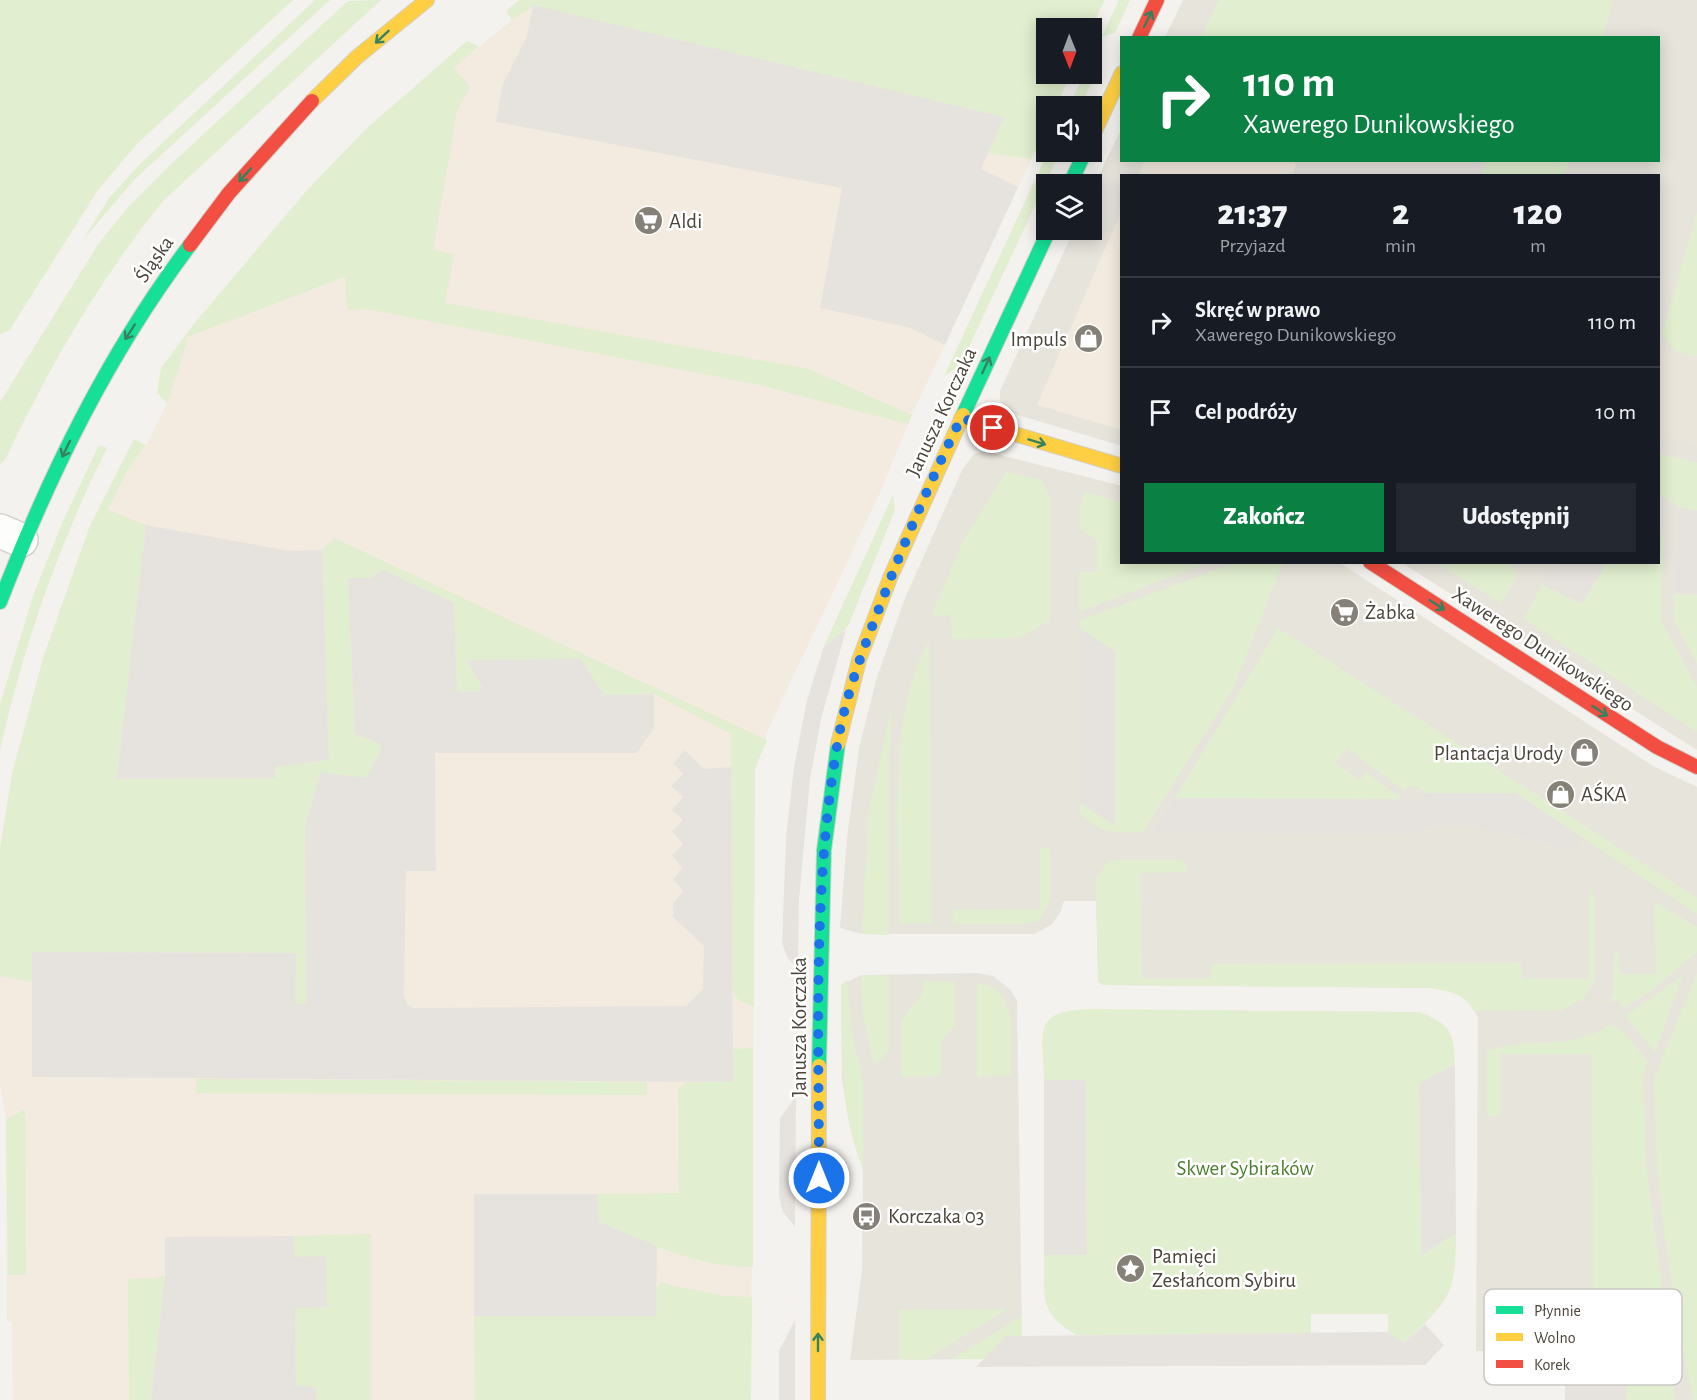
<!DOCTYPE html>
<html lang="pl">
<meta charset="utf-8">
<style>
:root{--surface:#171b24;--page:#242831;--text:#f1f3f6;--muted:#9ea1a6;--line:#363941;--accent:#0b8043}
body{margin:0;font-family:"Alegreya Sans",sans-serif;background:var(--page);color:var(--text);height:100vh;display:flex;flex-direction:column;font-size:22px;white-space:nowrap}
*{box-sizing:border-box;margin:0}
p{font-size:20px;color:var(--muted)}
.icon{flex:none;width:33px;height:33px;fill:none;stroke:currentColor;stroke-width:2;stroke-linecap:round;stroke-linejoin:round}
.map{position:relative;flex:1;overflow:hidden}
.details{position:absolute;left:1120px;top:174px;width:540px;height:390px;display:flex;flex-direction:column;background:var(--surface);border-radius:0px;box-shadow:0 3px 15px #0003}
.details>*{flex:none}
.top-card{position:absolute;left:1120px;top:36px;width:540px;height:126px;border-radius:0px;box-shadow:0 3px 15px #0003;background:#0b8043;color:#fff;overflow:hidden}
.needle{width:39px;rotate:179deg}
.tools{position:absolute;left:1036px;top:18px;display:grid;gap:12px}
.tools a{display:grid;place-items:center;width:66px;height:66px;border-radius:0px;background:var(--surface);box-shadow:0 3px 15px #0003;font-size:30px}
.pin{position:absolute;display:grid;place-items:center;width:51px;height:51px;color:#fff;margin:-26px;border:3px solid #fff;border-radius:50%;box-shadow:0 2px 6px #0007}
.me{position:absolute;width:66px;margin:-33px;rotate:0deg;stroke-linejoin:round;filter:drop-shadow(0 0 4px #0008)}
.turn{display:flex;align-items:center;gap:21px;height:126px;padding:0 24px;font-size:27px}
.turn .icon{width:78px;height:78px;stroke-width:2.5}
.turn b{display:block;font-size:42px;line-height:51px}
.eta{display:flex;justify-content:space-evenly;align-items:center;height:102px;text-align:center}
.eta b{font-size:36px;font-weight:800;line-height:42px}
.cta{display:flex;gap:12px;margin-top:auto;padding:12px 24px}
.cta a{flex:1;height:69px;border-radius:0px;background:var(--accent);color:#fff;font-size:24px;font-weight:800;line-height:69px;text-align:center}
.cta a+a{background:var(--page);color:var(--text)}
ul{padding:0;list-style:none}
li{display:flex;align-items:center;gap:18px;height:90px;padding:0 24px;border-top:2px solid var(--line)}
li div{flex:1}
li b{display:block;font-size:22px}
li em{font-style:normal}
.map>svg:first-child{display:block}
</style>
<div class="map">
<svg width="1697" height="1400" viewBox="0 0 1697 1400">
<rect width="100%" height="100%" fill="#f4f2ee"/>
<path fill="#e7e4dc" d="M1183,0H1697V750L1402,563L1659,562V176H1122V446L1014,414L1005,407L1000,399V391L1074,230H1092V190L1122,127V160H1659V38L1165,37Z
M985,451L1122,486V562L1340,563L1653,766L1697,787V1400H1626V1348L1476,1351L1478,1017L1467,1000L1454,991L1429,988L1103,985L1098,981L1096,901H1064L1060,913L1051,925L1034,934H862L840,928L847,838L859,748L877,677L905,598L962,470L974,454Z
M978,973L993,976L1010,989L1017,1001L1022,1336H1006L984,1359L850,1360L862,1270L863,1170L849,1123L842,1080L841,985L861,975Z"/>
<path fill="#f3ebdf" d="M533,5L1046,128L912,415L879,495L768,730L765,738L767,740L755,768L751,1400H13L12,1322L7,1321L6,1120L0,1083V925L108,510L129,468L146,445L167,403L187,344L185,338L346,277L453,68L512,20Z
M1145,160L1499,161L1495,176H1138Z
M1122,210V430L1037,405Z"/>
<path fill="#eae5da" d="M1697,211V446L1659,435V346L1673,349L1662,334Z"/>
<path fill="#e1eecf" d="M0,0H293L137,144L98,190L9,331L0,334Z
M315,0H330L135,179L83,240L109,198L140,164Z
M381,0L164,200C99,280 49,367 5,460L0,464V402L99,243L129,206L170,165L348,1Z
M519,0H1105L1091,28H1047V74H1071L1056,106H1047V126L1031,159L988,153L1003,117L534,6L512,20L506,11Z
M1119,0H1130L1115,33L1102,36Z
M1219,0H1613L1603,37H1201Z
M467,41L479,46L454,68L470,87L457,111L433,250L454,254L445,303L809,369L912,415L908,424L755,384L367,309L347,310L345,277L185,338L187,343L167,403L157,393L161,368L193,325L308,189L367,128Z
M1092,64L1097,71L1081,106H1069L1084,74H1092Z
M1048,152H1060L960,366L944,376Z
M1485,161H1569L1564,175L1481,176Z
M1697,211V352L1696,357L1674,350L1662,334Z
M134,439L146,445L129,468L108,510L146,525L118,779L274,778V767L329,760L322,550L334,538L767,740L755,768L754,1007L739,1001L732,990L731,734L654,694L604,695L468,660L482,687L480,692L457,691L454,603L371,578H348L355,734L380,744L381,750L367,779L321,773L305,827L306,1004H295V953L32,952V982L0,976V848L12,774L43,658L89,528Z
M102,446L107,448C59,544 23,646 0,751V704L33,596L62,523L98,447Z
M1659,453L1697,463V511L1679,507L1659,493Z
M1006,472L1042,480L1050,497V621L1019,638L952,639L951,615L931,616L963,541Z
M1085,492L1122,502V562L1207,563L1079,612V572H1097V540L1080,529V505Z
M893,495L895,510L849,624L840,636L824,646Z
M1659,527L1664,539L1661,620L1697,687V732L1524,619L1542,584L1582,604L1606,563L1659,562Z
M1234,563H1283L1233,689L1143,832C1113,833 1102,834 1080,813V803L1114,825L1115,651L1080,629L1079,621Z
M1437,563H1508L1518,575L1501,603Z
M1674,593L1697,595V664L1673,619Z
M1278,628L1697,898V914L1516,793H1426L1418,787H1407L1404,791L1347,748L1335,763L1360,780L1366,772L1402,799L1175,798Z
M929,641L932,923L899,924C899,839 886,715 929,641Z
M892,705L889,763V935L862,934L868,813Z
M1040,848L1050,849L1051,898L1040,920L1025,924H953V910L1040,909Z
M1113,860H1180L1186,863V872L1140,873L1143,979H1210L1211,964L1521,963L1522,979H1590L1589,885L1595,902V980L1583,999L1562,1010L1475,1011C1463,993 1450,991 1429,988L1103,985L1098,981L1096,879L1106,864Z
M1654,901L1697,927V952L1651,991L1626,1007H1621L1620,1001H1609L1613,992L1614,954L1619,953L1620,974H1656Z
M1697,973V1400H1692L1665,1241L1657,1171L1654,1078Z
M861,975H889V1050L881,1060L874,1064L863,1018Z
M1683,976L1655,1052L1625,1016Z
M847,980L852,1032L863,1080V1170C840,1110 842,1048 841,985Z
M922,981L955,982V1026L941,1042V1076L901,1077V1020L922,995Z
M977,983C1021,985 1010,1043 1011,1075L977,1077Z
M1090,1009L1420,1012C1451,1025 1454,1032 1455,1064L1419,1085L1421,1256L1456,1233C1456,1297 1449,1300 1404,1343L1388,1332V1314H1311V1334L1076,1335C1037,1311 1045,1297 1044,1255H1087L1086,1080H1044C1043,1031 1031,1011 1090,1009Z
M1611,1024L1628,1036L1648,1062L1643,1077L1647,1172L1665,1306L1593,1307L1592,1054H1500V1116H1487V1051C1534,1034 1567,1054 1611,1024Z
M753,1048V1267C700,1268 646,1243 599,1222L597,1194L679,1193L678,1089L687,1082H733V1049Z
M196,1079L647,1082V1095L196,1093Z
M25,1109L26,1275H8L6,1120Z
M371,1234V1400H316V1387L296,1386L295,1307H327L295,1257L294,1236Z
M159,1276H165L151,1400H129L128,1279L158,1278Z
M661,1283L724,1296L752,1297L751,1400H475L474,1316H656L657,1288Z
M1008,1309L925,1360L899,1359V1310Z
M1022,1316V1336H1006L984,1359H952Z
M1626,1348L1674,1363V1400H1626Z"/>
<path fill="#e6e3df" d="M533,5L1004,117L981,169L1018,187L945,345L911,328L820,308L842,188L496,122L502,86L527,36Z
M1290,161H1485L1481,176L1293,175L1296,163Z
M1679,507L1697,511V595L1674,593Z
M146,525L290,551L322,550L329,760L275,767V778L117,779Z
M1556,563V562L1606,563L1582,604L1542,584Z
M383,570L454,603L457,691L479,692L482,687L467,660L581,659L604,695L654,694V728L637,753H435L436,871H406L404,996L407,1004L414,1008L686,1006L703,989L704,946L673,917V903L683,891L673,879L682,868L672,855L683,844L672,831L683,820L672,810L683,797L671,786L683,774L673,763L685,750L703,769L731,767L733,1082L32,1077V952L296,953L295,1004L306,1003L305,827L321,772L366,778L381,750L380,744L355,734L348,578H371Z
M1080,629L1115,651V825L1080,803Z
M846,630L821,719L810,779L799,900L798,970L787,957L782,943L786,837L794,767L807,700L824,646Z
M1426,793H1516L1581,839L1576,850L1476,826H1435L1402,834L1152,833L1175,798L1419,800Z
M1455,1064L1456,1233L1421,1256L1419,1084Z
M1044,1080H1086L1087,1255H1044Z
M796,1096L795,1227L783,1212L779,1196L780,1118Z
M474,1194H597L599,1222L657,1246L656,1316H474Z
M294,1236L295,1257L326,1256L327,1307L295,1308L296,1386L316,1387V1400H151L165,1276V1237Z
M795,1320V1400H779V1351Z
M1425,1324L1444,1345L1425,1365L976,1367L1006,1336L1388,1332L1404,1343Z
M1626,1348V1400H1565V1349Z"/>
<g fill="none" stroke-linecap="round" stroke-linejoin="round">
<defs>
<path id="street" d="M0,531L21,540"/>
<path id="fast" d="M1070,184L1085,152
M963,415L1049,230
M0,602C49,475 108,354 190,245
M819,1066L824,850L838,744"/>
<path id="slow" d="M312,101L357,57L427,0
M1092,137L1122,73
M961,418L1122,466
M838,744L859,660L890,578L963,415
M818,1400L819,1066"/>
<path id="jam" d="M1139,38L1157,0
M190,245L229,193L312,101
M1370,562L1657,747L1697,767"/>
</defs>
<use href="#street" stroke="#d2d0cb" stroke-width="36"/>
<use href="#fast" stroke="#d3cfc5" stroke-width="16"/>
<use href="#slow" stroke="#d3cfc5" stroke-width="16"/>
<use href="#jam" stroke="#d3cfc5" stroke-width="16"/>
<use href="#street" stroke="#fdfdfc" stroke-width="33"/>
<use href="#fast" stroke="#16e098" stroke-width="14"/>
<use href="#slow" stroke="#ffcf43" stroke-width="14"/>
<use href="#jam" stroke="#f24e42" stroke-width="14"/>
</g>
<defs><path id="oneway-shaft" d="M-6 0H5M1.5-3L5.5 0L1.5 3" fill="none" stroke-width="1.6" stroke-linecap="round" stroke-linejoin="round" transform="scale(1.5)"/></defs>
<g stroke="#36825f">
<use href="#oneway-shaft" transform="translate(1148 19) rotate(-64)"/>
<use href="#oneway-shaft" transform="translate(382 37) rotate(137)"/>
<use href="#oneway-shaft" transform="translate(245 175) rotate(132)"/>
<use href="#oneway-shaft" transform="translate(130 332) rotate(123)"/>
<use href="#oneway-shaft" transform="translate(986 365) rotate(-65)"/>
<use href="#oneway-shaft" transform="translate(1037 442) rotate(17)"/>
<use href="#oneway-shaft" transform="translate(66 449) rotate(116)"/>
<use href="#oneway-shaft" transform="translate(1437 605) rotate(33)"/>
<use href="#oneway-shaft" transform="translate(1600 711) rotate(33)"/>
<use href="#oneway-shaft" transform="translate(818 1342) rotate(-90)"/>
</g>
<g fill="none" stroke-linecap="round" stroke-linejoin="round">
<path stroke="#1a73e8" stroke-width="10" stroke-dasharray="0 18" d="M819,1178C819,1029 812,877 840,730C848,691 862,652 877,614C902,547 930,482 961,418L993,428"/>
</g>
<defs>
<symbol id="supermarket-disc" viewBox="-11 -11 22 22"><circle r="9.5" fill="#868178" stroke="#fff"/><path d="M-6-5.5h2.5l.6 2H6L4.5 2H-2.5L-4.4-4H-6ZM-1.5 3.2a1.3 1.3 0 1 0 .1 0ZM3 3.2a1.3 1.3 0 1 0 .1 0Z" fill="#fff"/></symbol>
<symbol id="shop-disc" viewBox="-11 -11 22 22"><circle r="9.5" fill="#868178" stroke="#fff"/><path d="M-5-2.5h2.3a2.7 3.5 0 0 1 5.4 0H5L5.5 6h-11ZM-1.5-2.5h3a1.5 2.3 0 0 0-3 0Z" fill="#fff"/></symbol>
<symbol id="bus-disc" viewBox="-11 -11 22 22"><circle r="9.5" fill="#868178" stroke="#fff"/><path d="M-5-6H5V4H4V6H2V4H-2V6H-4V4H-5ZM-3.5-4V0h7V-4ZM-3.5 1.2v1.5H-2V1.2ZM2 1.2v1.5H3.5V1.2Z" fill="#fff"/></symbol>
<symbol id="sight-disc" viewBox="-11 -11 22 22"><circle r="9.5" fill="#868178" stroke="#fff"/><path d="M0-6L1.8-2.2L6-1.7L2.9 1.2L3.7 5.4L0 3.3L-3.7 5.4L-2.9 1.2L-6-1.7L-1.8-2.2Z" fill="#fff"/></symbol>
</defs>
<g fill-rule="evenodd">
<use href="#supermarket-disc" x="632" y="204" width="33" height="33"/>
<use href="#shop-disc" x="1072" y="322" width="33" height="33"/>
<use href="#supermarket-disc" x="1328" y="596" width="33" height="33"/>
<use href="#shop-disc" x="1568" y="736" width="33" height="33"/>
<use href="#shop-disc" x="1544" y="778" width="33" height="33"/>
<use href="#bus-disc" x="850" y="1200" width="33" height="33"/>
<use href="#sight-disc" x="1114" y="1252" width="33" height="33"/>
</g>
<g text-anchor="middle" stroke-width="5" stroke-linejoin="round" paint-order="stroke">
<g font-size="21" fill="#4b4439" stroke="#fff" text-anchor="start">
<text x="669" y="228">Aldi</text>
<text x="1067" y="346" text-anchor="end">Impuls</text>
<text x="1365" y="619">Żabka</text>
<text x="1563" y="760" text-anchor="end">Plantacja Urody</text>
<text x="1581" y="801">AŚKA</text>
<text x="888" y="1223">Korczaka 03</text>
<text x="1152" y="1263">Pamięci<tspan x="1152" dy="24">Zesłańcom Sybiru</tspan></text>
</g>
<g font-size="21" fill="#4b4439" stroke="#fff">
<text transform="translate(154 259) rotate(-55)" y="7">Śląska</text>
<text transform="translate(941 412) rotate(-65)" y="7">Janusza Korczaka</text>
<text transform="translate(1543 649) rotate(33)" y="7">Xawerego Dunikowskiego</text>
<text transform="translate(799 1027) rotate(-90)" y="7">Janusza Korczaka</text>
</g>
<g font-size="21" fill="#4a7f2a" stroke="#fff">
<text x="1245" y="1175">Skwer Sybiraków</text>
</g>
</g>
<rect x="1484" y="1289" width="198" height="96" rx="9" fill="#fff" stroke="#c9c7c4" stroke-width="1.5"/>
<rect x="1496" y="1306" width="27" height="8" fill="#16e098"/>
<rect x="1496" y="1333" width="27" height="8" fill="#ffcf43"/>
<rect x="1496" y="1360" width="27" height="8" fill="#f24e42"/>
<g font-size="16" fill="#4b4439">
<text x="1534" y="1316">Płynnie</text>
<text x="1534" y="1343">Wolno</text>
<text x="1534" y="1370">Korek</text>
</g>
</svg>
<div class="tools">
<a><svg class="needle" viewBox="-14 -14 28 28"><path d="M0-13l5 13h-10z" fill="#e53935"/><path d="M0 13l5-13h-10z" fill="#9ea1a6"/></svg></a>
<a><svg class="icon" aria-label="sound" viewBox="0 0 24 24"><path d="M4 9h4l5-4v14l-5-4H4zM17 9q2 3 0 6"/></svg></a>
<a><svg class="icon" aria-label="layers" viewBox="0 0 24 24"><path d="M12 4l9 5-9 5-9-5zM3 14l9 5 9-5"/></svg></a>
</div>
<div class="pin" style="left:993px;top:428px;background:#d93025"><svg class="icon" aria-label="arrive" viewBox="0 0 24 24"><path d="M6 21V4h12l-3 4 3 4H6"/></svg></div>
<svg class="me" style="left:819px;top:1178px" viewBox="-20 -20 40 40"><circle r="17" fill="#1a73e8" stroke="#fff" stroke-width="3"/><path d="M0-11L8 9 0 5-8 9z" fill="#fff"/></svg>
<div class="top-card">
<div class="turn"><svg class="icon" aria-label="right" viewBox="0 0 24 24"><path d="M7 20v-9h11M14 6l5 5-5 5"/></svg><div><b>110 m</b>Xawerego Dunikowskiego</div></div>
</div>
<section class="details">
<div class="eta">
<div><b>21:37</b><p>Przyjazd</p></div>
<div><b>2</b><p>min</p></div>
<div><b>120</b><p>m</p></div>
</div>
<ul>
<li><svg class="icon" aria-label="right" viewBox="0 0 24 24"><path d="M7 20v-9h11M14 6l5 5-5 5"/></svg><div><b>Skręć w prawo</b><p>Xawerego Dunikowskiego</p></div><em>110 m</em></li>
<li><svg class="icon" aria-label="arrive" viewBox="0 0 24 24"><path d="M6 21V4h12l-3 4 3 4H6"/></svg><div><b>Cel podróży</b></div><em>10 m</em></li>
</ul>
<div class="cta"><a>Zakończ</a><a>Udostępnij</a></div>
</section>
</div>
